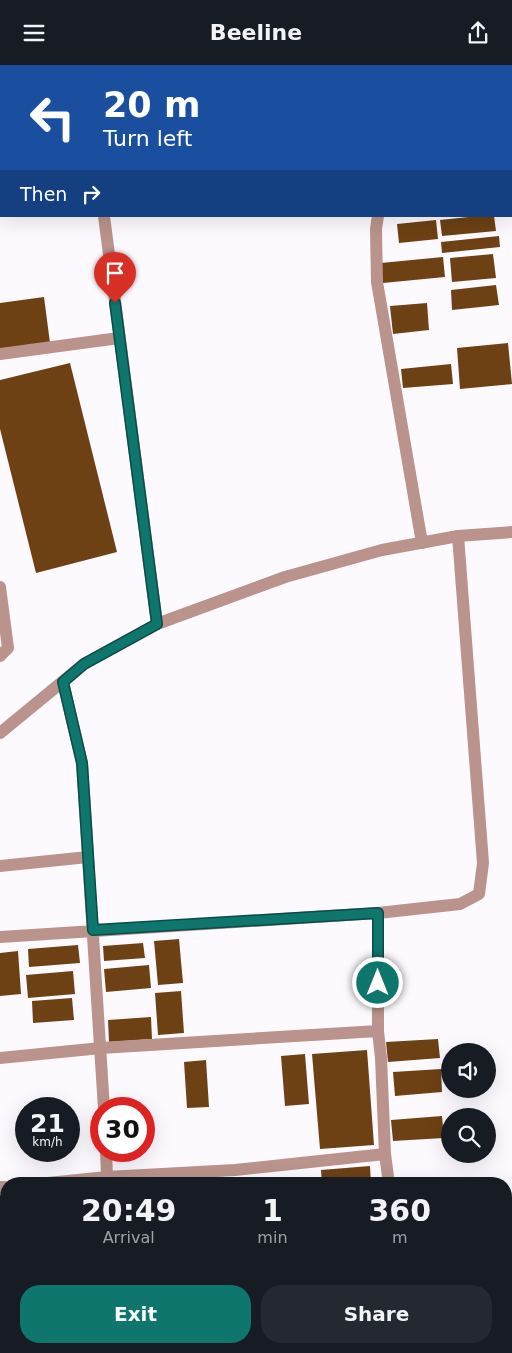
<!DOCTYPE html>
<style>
:root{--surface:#171b24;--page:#242831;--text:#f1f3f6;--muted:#9ea1a6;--accent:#0f766e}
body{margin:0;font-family:"DejaVu Sans",sans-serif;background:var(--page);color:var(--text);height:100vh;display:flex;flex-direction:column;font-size:19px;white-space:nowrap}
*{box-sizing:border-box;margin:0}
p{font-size:16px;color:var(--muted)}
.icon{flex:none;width:28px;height:28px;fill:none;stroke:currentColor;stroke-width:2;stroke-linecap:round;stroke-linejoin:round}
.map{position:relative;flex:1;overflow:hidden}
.drawer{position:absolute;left:0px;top:1112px;width:512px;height:176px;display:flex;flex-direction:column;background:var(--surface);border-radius:20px 20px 0 0;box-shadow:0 5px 20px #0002}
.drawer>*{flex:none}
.hud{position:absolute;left:0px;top:0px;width:512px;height:152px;box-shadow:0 5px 20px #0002;background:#1a4fa0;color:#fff;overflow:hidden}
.fabs{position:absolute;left:441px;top:978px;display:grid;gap:10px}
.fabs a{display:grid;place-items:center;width:55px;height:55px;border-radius:50%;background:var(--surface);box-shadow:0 5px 20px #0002;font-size:25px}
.speed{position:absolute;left:15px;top:1032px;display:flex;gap:10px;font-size:25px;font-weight:700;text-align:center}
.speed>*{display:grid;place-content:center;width:65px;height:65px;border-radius:50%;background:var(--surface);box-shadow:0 5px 20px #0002;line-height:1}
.speed small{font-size:12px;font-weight:400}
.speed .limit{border:8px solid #d22;background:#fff;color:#111}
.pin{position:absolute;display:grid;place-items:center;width:42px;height:42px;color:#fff;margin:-51px -21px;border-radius:50% 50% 50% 0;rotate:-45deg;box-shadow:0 0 5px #0007}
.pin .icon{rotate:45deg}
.me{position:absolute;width:55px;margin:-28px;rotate:0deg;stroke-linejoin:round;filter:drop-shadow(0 0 4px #0008)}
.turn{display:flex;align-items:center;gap:18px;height:105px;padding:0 20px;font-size:22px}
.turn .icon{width:65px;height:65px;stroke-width:2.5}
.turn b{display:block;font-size:35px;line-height:42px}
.then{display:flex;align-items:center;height:48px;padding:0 20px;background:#0003;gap:10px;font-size:19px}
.eta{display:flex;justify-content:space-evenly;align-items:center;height:85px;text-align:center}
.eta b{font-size:30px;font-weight:700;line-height:35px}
.primary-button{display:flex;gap:10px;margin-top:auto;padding:10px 20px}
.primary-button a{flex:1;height:58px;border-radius:20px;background:var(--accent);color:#fff;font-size:20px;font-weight:700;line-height:58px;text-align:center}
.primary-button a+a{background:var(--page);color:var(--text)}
header{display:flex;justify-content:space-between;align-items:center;height:65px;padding:0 20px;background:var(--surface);font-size:22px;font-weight:700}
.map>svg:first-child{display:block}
</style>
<header><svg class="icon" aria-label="menu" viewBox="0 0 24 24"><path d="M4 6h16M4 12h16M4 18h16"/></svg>Beeline<svg class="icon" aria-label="share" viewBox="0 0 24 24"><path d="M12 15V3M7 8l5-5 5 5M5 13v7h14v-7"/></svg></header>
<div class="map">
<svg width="512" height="1288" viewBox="0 0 512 1288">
<rect width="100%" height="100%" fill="#fdfaff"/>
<path fill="#6d4114" d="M478,151H494L496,166L442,171L440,155Z
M436,155L438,174L399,178L397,159Z
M499,171L500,182L442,188L441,177Z
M493,189L496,213L452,217L450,193Z
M443,192L445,212L383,218L381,198Z
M496,220L499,240L452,245L451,225Z
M44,232L50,278L0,285V238Z
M427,238L429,265L393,269L390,241Z
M508,278L512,319L460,324L457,283Z
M70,298L117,487L36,508L0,364V315Z
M451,299L453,319L403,323L401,304Z
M179,874L183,918L158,920L154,876Z
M143,878L145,893L104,896L103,881Z
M78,880L80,898L29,902L28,884Z
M18,886L21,929L0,931V888Z
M149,900L151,923L106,927L104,904Z
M73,906L75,929L28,933L26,910Z
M181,926L184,968L158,970L155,928Z
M72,933L74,955L33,958L32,936Z
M151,952L152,974L109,977L108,955Z
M438,974L440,993L388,997L386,977Z
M367,985L374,1080L320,1084L312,989Z
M305,989L309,1039L285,1041L281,991Z
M206,995L209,1042L187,1043L184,997Z
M441,1004L442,1027L395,1031L393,1007Z
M442,1051L444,1073L393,1076L391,1055Z
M370,1101L371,1119H322L321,1105Z"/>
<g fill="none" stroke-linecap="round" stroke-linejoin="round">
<path stroke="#b9938c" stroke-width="12" d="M86,0V1
M406,1L407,0
M104,151L157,559
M378,151L376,164L377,217L422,478
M0,289L119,273
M0,522L8,583L0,591
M63,617L82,698L104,1044
M0,801L88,792
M378,848V966L381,993L385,1089L389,1119
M0,872L378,848L460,839L479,829L483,798L458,471
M0,993L101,983L378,966
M106,1086L107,1112
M38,1119L107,1112L235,1105L385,1089
M0,1122H6"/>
<path stroke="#b9938c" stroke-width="12" d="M0,668L84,599L157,559L285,512L382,485L458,471L512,467"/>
</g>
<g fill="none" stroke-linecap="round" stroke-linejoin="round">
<defs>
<path id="route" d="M115,238L157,559L84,599L63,617L82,698L93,865L378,848V918"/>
</defs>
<use href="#route" stroke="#0a4d48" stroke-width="12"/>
<use href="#route" stroke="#0f766e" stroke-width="9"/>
</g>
</svg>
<div class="fabs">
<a><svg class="icon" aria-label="sound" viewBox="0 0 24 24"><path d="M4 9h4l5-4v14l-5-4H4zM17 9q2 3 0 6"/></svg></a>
<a><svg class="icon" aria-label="search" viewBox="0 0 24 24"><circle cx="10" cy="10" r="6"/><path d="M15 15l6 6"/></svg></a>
</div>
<div class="speed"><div>21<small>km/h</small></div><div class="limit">30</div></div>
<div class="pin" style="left:115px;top:238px;background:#d93025"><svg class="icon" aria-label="arrive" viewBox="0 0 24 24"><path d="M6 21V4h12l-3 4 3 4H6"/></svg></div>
<svg class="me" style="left:378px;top:918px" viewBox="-20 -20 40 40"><circle r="17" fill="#0f766e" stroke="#fff" stroke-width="3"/><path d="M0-11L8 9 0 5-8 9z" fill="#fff"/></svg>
<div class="hud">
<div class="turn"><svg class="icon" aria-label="left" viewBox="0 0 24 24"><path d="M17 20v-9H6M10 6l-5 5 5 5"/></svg><div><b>20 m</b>Turn left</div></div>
<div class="then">Then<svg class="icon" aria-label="right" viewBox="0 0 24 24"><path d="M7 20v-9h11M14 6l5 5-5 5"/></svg></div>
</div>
<section class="drawer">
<div class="eta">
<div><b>20:49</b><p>Arrival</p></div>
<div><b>1</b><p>min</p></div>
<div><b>360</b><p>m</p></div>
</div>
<div class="primary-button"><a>Exit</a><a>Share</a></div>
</section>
</div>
